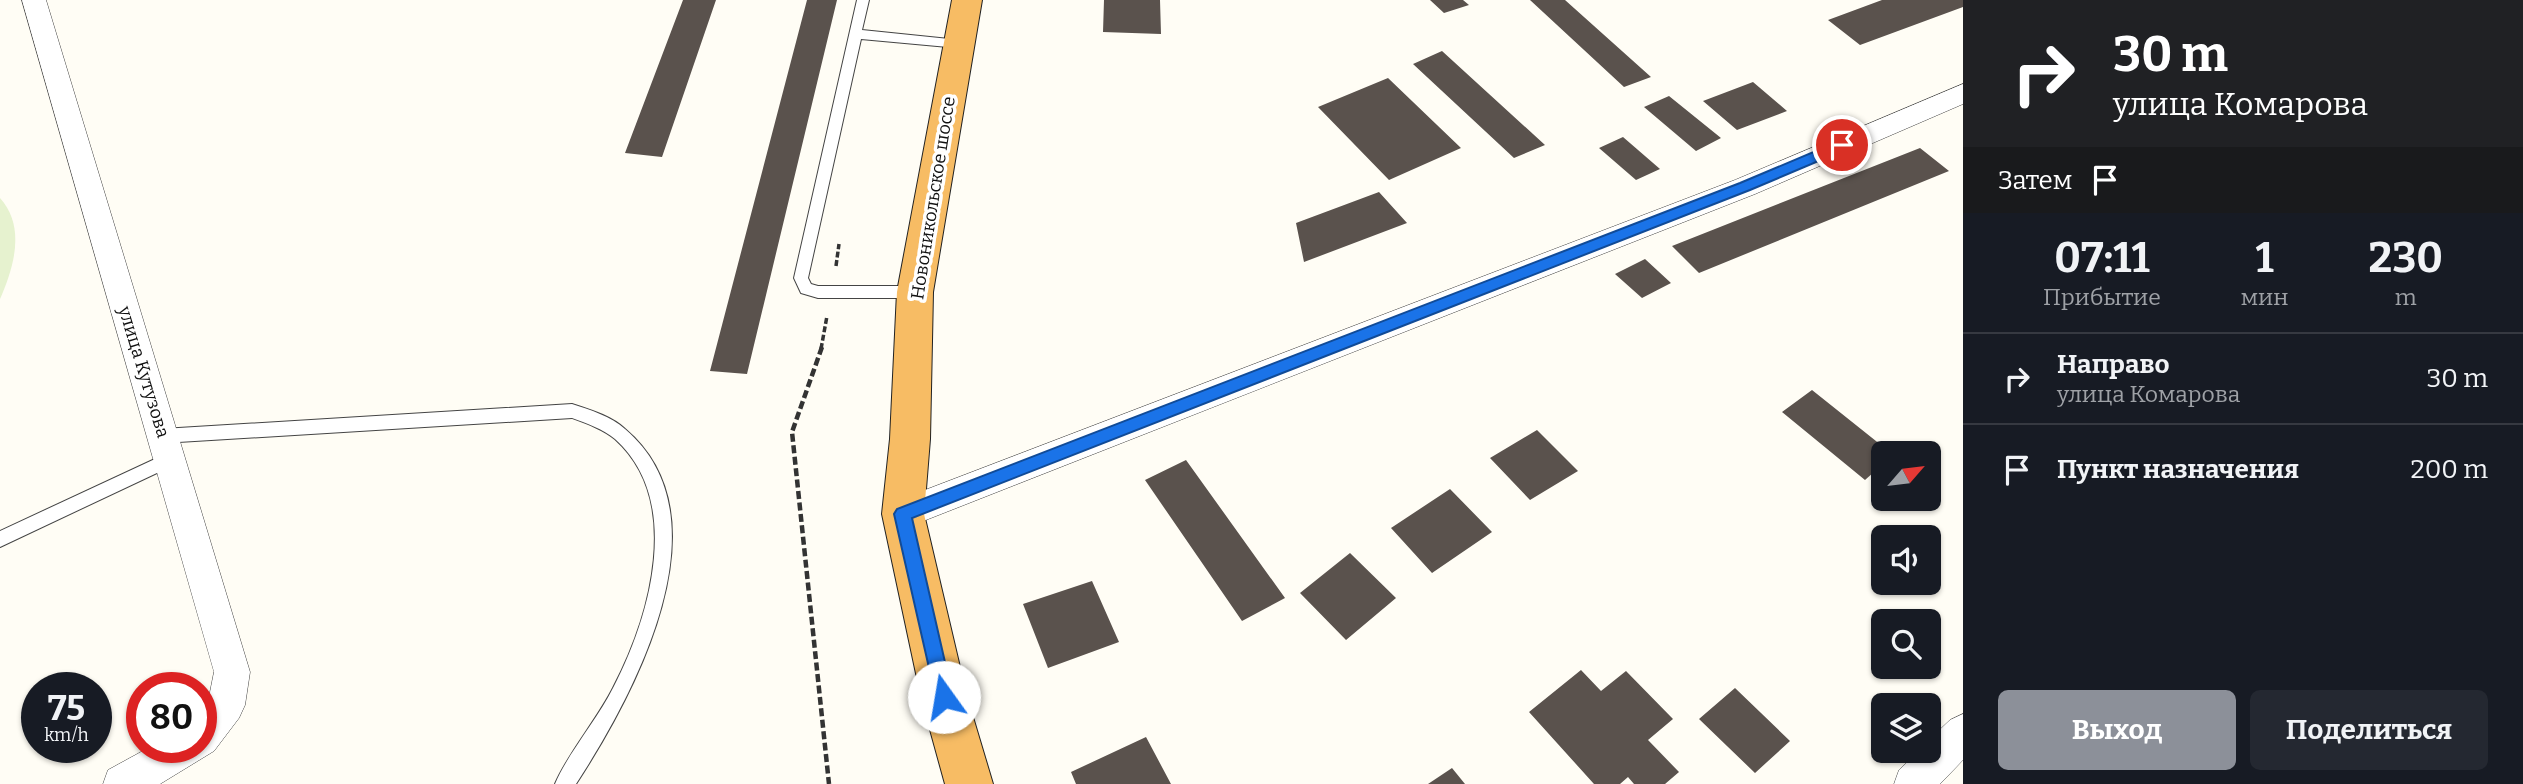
<!DOCTYPE html>
<html lang="ru">
<meta charset="utf-8">
<style>
:root{--surface:#171b24;--page:#242831;--text:#f1f3f6;--muted:#9ea1a6;--line:#363941;--accent:#8c9099}
body{margin:0;font-family:Bitter,serif;background:var(--page);color:var(--text);height:100vh;display:flex;flex-direction:column;font-size:26px;white-space:nowrap}
*{box-sizing:border-box;margin:0}
p{font-size:23px;color:var(--muted)}
.icon{flex:none;width:38px;height:38px;fill:none;stroke:currentColor;stroke-width:2;stroke-linecap:round;stroke-linejoin:round}
.map{position:relative;flex:1;overflow:hidden}
.sheet{display:flex;flex-direction:column;background:var(--surface);width:560px}
.sheet>*{flex:none}
.top-card{background:#202124;color:#fff;overflow:hidden}
.needle{width:46px;rotate:62deg}
.tools{position:absolute;left:1871px;top:441px;display:grid;gap:14px}
.tools a{display:grid;place-items:center;width:70px;height:70px;border-radius:10px;background:var(--surface);box-shadow:0 2px 5px #0004;font-size:35px}
.speed{position:absolute;left:21px;top:672px;display:flex;gap:14px;font-size:35px;font-weight:700;text-align:center}
.speed>*{display:grid;place-content:center;width:91px;height:91px;border-radius:50%;background:var(--surface);box-shadow:0 2px 5px #0004;line-height:1}
.speed small{font-size:18px;font-weight:400}
.speed .limit{border:10px solid #d22;background:#fff;color:#111}
.pin{position:absolute;display:grid;place-items:center;width:60px;height:60px;color:#fff;margin:-30px;border:4px solid #fff;border-radius:50%;box-shadow:0 2px 7px #0007}
.me{position:absolute;width:77px;margin:-38px;rotate:347deg;stroke-linejoin:round;filter:drop-shadow(0 0 5px #0008)}
.turn{display:flex;align-items:center;gap:24px;height:147px;padding:0 35px;font-size:32px}
.turn .icon{width:91px;height:91px;stroke-width:2.5}
.turn b{display:block;font-size:49px;line-height:60px}
.then{display:flex;align-items:center;height:66px;padding:0 35px;background:#0003;gap:14px;font-size:26px}
.eta{display:flex;justify-content:space-evenly;align-items:center;height:119px;text-align:center}
.eta b{font-size:42px;font-weight:700;line-height:49px}
.cta{display:flex;gap:14px;margin-top:auto;padding:14px 35px}
.cta a{flex:1;height:80px;border-radius:10px;background:var(--accent);color:#fff;font-size:28px;font-weight:700;line-height:80px;text-align:center}
.cta a+a{background:var(--page);color:var(--text)}
ul{padding:0;list-style:none}
li{display:flex;align-items:center;gap:21px;height:91px;padding:0 35px;border-top:2px solid var(--line)}
li div{flex:1}
li b{display:block;font-size:26px}
li em{font-style:normal}
main{display:flex;flex:1;min-height:0}
.map>svg:first-child{display:block}
</style>
<main>
<div class="map">
<svg width="1963" height="784" viewBox="0 0 1963 784">
<rect width="100%" height="100%" fill="#fffdf5"/>
<path fill="#e6f2cf" d="M0,198C26,227 14,267 0,299Z"/>
<path fill="#5a524d" d="M683,0H716L662,157L625,153Z
M807,0H837L747,374L710,371Z
M1104,0H1160L1161,34L1103,32Z
M1430,0H1463L1469,5L1444,13Z
M1530,0H1565L1651,77L1624,87Z
M1882,0H1963V7L1860,45L1828,20Z
M1442,51L1545,145L1514,158L1413,64Z
M1388,78L1461,148L1389,180L1318,107Z
M1753,82L1787,111L1737,130L1703,101Z
M1669,96L1721,138L1696,151L1644,107Z
M1623,137L1660,169L1636,180L1599,148Z
M1920,148L1949,171L1699,273L1672,246Z
M1379,192L1407,223L1304,262L1296,223Z
M1645,259L1671,283L1642,298L1615,274Z
M1812,390L1891,453H1883V464L1865,480L1782,412Z
M1537,430L1578,471L1530,500L1490,458Z
M1186,460L1285,598L1242,621L1145,480Z
M1450,489L1492,532L1432,573L1391,528Z
M1350,553L1396,598L1346,640L1300,593Z
M1092,581L1119,642L1048,668L1023,604Z
M1581,670L1601,691L1626,671L1673,719L1648,740L1679,772L1665,784H1634L1628,777L1620,784H1594L1529,712Z
M1735,688L1790,741L1755,773L1699,719Z
M1146,737L1171,784H1076L1071,772Z
M1452,768L1465,784H1428Z"/>
<g fill="none" stroke-linecap="round" stroke-linejoin="round">
<defs>
<path id="service" d="M857,0H869L862,30L959,40L965,44L959,48L861,39L808,278L811,284L818,286H915L922,292L915,298H818L801,293L794,278Z
M572,404C590,410 611,416 625,429C730,518 634,695 576,784H555C568,753 597,720 613,688C650,617 684,501 615,439C603,429 586,423 572,418L162,443L156,441L154,436L156,431L162,429Z
M170,452L176,454L178,459L176,464L0,547V531Z"/>
<path id="minor" d="M22,0H46L250,672L245,705L239,718L214,751L160,784H103L108,770L150,747H201V707L209,697L214,672Z
M1963,84V104L1755,194L903,529L891,525L886,514L891,503L1735,180Z
M1963,714V760L1940,784H1894L1899,770L1919,751H1928V741L1950,720Z"/>
<path id="trunk" d="M952,0H982L933,292L930,439L924,514L967,697L993,784H945L921,697L882,514L890,439L897,292Z"/>
</defs>
<use href="#service" stroke="#444" stroke-width="2"/>
<use href="#minor" stroke="#444" stroke-width="1"/>
<use href="#trunk" stroke="#222" stroke-width="2"/>
<path stroke="#333" stroke-width="3.5" stroke-dasharray="6 2.5" stroke-linecap="butt" d="M836,266L839,244
M821,349L827,316"/>
<path stroke="#333" stroke-width="4.5" stroke-dasharray="8 3.5" stroke-linecap="butt" d="M822,347L792,432L829,784"/>
<use href="#service" fill="#fff" fill-rule="evenodd"/>
<use href="#minor" fill="#fff" fill-rule="evenodd"/>
<use href="#trunk" fill="#f7bc64" fill-rule="evenodd"/>
</g>
<path fill="#1a73e8" stroke="#114b97" stroke-width="2" d="M1842,140L1849,145L1847,149L1750,190L912,518L953,697L950,703L944,706L937,703L894,514L897,509L1740,183Z"/>
<g text-anchor="middle" stroke-width="7" stroke-linejoin="round" paint-order="stroke">
<g font-size="18" fill="#111" stroke="#fff">
<text transform="translate(933 198) rotate(-81)" y="6">Новоникольское шоссе</text>
<text transform="translate(144 372) rotate(73)" y="6">улица Кутузова</text>
</g>
</g>
</svg>
<div class="tools">
<a><svg class="needle" viewBox="-14 -14 28 28"><path d="M0-13l5 13h-10z" fill="#e53935"/><path d="M0 13l5-13h-10z" fill="#9ea1a6"/></svg></a>
<a><svg class="icon" aria-label="sound" viewBox="0 0 24 24"><path d="M4 9h4l5-4v14l-5-4H4zM17 9q2 3 0 6"/></svg></a>
<a><svg class="icon" aria-label="search" viewBox="0 0 24 24"><circle cx="10" cy="10" r="6"/><path d="M15 15l6 6"/></svg></a>
<a><svg class="icon" aria-label="layers" viewBox="0 0 24 24"><path d="M12 4l9 5-9 5-9-5zM3 14l9 5 9-5"/></svg></a>
</div>
<div class="speed"><div>75<small>km/h</small></div><div class="limit">80</div></div>
<div class="pin" style="left:1842px;top:145px;background:#d93025"><svg class="icon" aria-label="arrive" viewBox="0 0 24 24"><path d="M6 21V4h12l-3 4 3 4H6"/></svg></div>
<svg class="me" style="left:944px;top:697px" viewBox="-20 -20 40 40"><circle r="19" fill="#fff"/><path d="M0-13L10 11 0 6-10 11z" fill="#1a73e8"/></svg>
</div>
<section class="sheet">
<div class="top-card">
<div class="turn"><svg class="icon" aria-label="right" viewBox="0 0 24 24"><path d="M7 20v-9h11M14 6l5 5-5 5"/></svg><div><b>30 m</b>улица Комарова</div></div>
<div class="then">Затем<svg class="icon" aria-label="arrive" viewBox="0 0 24 24"><path d="M6 21V4h12l-3 4 3 4H6"/></svg></div>
</div>
<div class="eta">
<div><b>07:11</b><p>Прибытие</p></div>
<div><b>1</b><p>мин</p></div>
<div><b>230</b><p>m</p></div>
</div>
<ul>
<li><svg class="icon" aria-label="right" viewBox="0 0 24 24"><path d="M7 20v-9h11M14 6l5 5-5 5"/></svg><div><b>Направо</b><p>улица Комарова</p></div><em>30 m</em></li>
<li><svg class="icon" aria-label="arrive" viewBox="0 0 24 24"><path d="M6 21V4h12l-3 4 3 4H6"/></svg><div><b>Пункт назначения</b></div><em>200 m</em></li>
</ul>
<div class="cta"><a>Выход</a><a>Поделиться</a></div>
</section>
</main>
